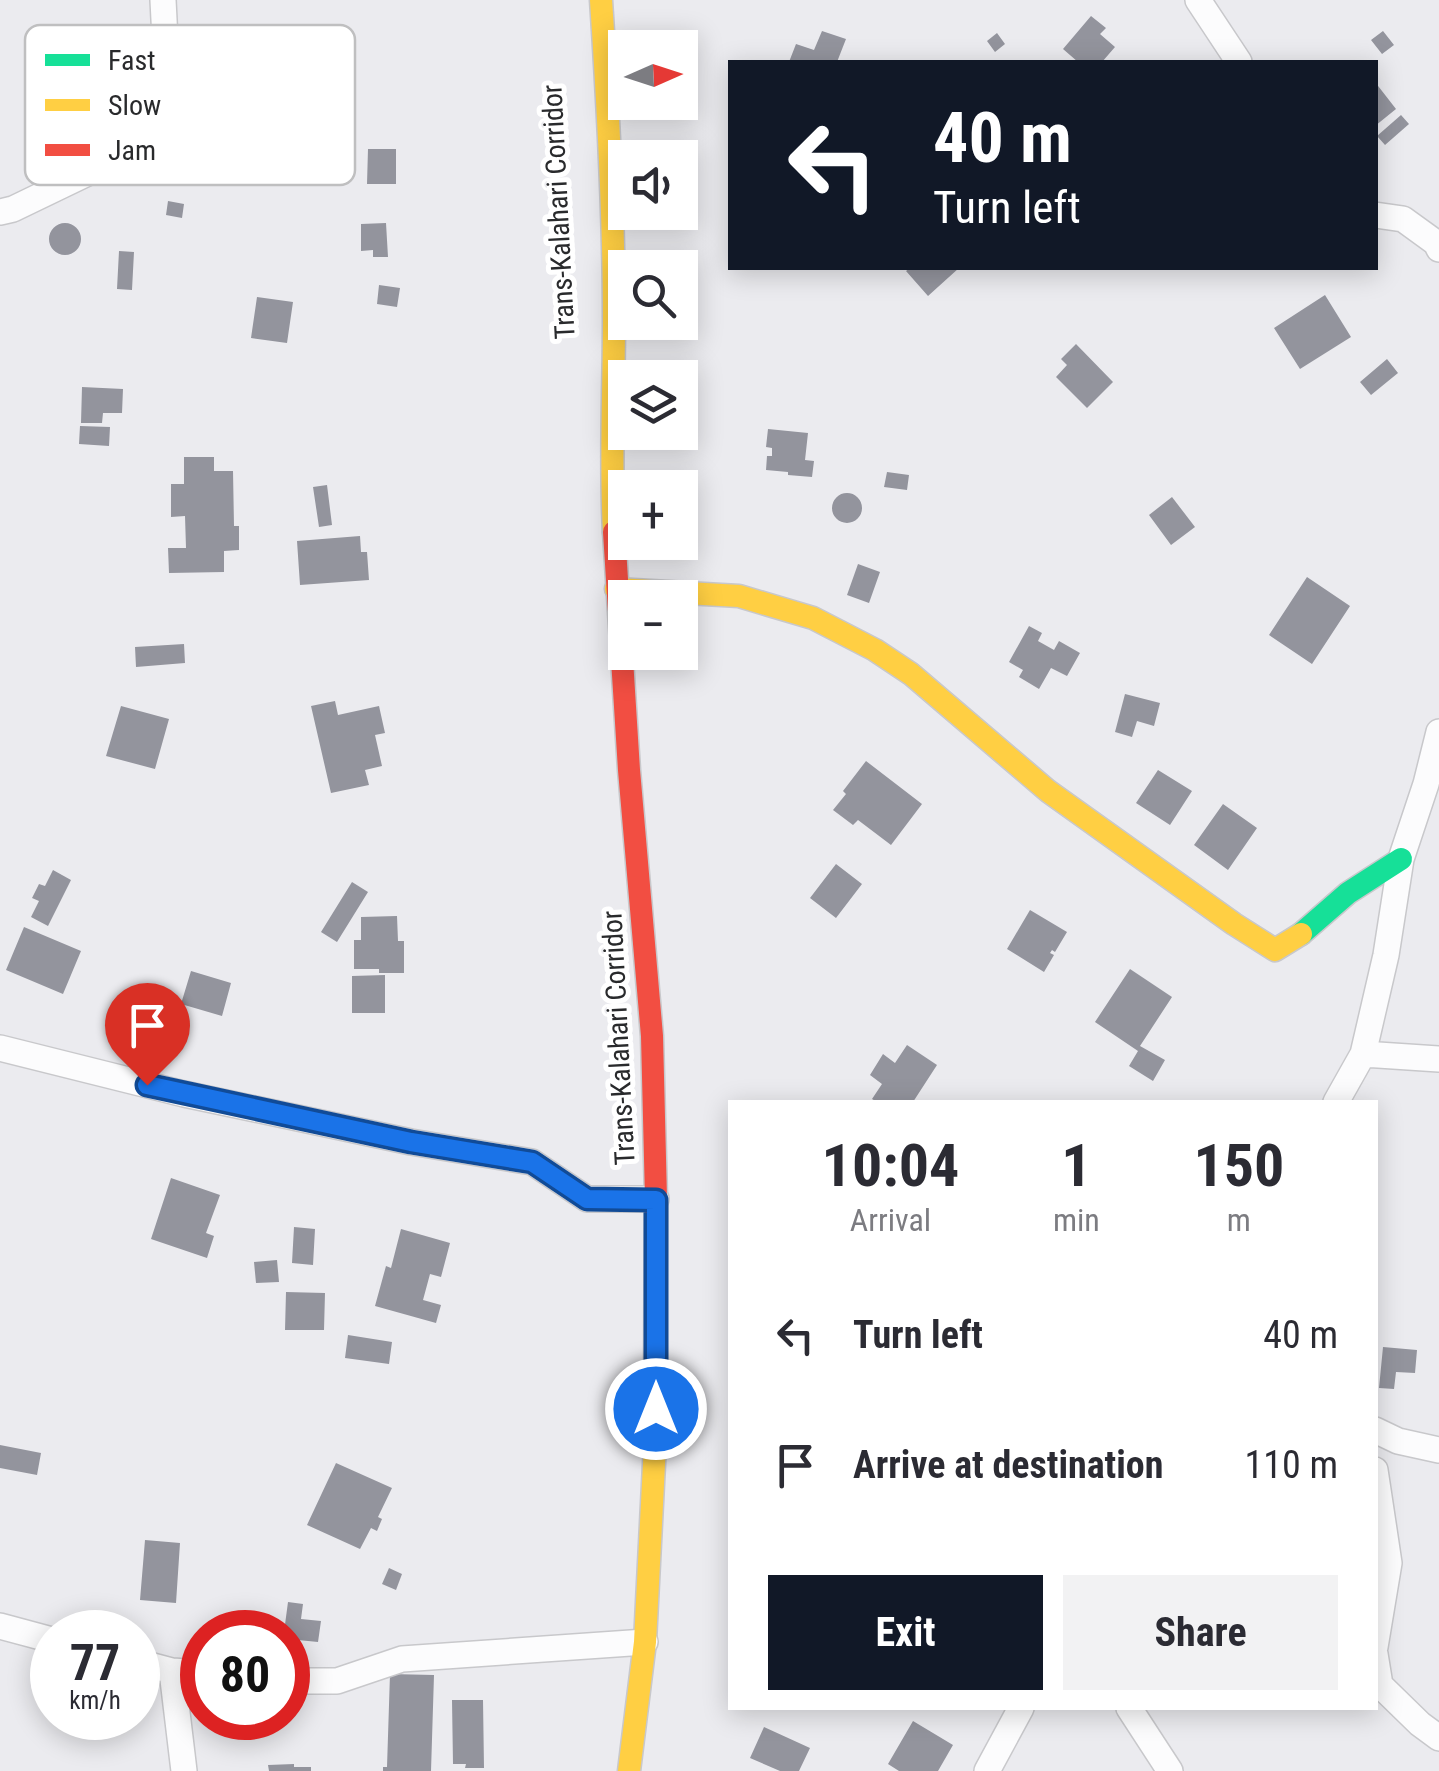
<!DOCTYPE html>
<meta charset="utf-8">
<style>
:root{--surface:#fff;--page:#f2f2f3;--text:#2b2b33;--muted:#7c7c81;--accent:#111827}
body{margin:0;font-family:"Roboto Condensed",sans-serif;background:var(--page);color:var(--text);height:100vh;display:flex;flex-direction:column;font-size:38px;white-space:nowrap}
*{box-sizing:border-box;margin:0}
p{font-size:32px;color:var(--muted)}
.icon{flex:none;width:55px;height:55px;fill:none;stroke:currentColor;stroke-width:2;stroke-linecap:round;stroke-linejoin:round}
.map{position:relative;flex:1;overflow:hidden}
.side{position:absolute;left:728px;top:1100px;width:650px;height:610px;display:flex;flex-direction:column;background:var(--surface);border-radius:0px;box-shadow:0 5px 25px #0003}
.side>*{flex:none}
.hud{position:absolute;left:728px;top:60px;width:650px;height:210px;border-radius:0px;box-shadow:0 5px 25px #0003;background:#111827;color:#fff;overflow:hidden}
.needle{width:65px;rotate:87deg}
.buttons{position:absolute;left:608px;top:30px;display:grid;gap:20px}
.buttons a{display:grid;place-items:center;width:90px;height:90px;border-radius:0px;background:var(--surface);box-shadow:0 5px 25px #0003;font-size:50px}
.speed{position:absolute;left:30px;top:1610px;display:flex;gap:20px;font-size:50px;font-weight:700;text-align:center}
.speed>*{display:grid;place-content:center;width:130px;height:130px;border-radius:50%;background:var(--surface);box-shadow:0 5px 25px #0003;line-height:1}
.speed small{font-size:25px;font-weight:400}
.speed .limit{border:15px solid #d22;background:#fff;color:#111}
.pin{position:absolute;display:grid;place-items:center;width:85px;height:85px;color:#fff;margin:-102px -42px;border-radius:50% 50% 50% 0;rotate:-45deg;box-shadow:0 0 10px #0007}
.pin .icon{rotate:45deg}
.me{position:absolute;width:110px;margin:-55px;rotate:0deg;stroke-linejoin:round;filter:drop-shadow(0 0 8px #0008)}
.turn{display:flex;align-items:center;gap:35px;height:210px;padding:0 40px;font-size:45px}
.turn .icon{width:130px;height:130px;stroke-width:2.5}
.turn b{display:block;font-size:70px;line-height:85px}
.eta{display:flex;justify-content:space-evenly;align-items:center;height:170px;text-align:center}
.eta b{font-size:60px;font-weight:700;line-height:70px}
.cta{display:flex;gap:20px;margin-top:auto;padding:20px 40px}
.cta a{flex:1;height:115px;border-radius:0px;background:var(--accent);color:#fff;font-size:40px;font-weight:700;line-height:115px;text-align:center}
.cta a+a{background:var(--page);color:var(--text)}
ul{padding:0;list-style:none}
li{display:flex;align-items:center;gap:30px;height:130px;padding:0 40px}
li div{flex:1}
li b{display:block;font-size:38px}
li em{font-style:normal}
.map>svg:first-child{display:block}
</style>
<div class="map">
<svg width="1439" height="1771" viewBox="0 0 1439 1771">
<rect width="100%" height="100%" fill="#ebebef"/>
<path fill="#93949d" d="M1091,16L1106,28L1100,34L1115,47L1102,62H1078L1063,49Z
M822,31L846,39L837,62H789L796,44L814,50Z
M1383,31L1394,45L1382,54L1371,40Z
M997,33L1005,44L995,52L987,41Z
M1375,82L1396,109L1375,126Z
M1401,115L1409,124L1385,145L1377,136Z
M368,149H396V184H367Z
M168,201L184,204L182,218L166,215Z
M386,223L388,257H373V250L361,251V224Z
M49 239a16 16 0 1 1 32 0a16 16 0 1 1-32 0Z
M119,251L134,252L132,290L117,289Z
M910,268H959L928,296L906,271Z
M379,285L400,288L397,307L377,304Z
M1325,295L1351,337L1300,369L1274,328Z
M257,297L293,302L287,343L251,338Z
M1076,344L1113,382L1087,408L1056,377L1067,365L1061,359Z
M1387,359L1398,373L1371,395L1360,382Z
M82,387L123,389L122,413H103L102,423H81Z
M80,426L110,427L109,446L79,444Z
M768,429L808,433L805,460L814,461L812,477L788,475V472L766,470L767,456H772V448L766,447Z
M184,457H214V471H233L234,526H239V550L224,551V572L169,573L168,548H186L185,516L171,517V484H184Z
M887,472L909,475L907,490L884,487Z
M327,485L332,525L319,527L313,487Z
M832 508a15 15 0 1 1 30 0a15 15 0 1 1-30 0Z
M1172,497L1195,527L1171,545L1149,515Z
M360,536L361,552H367L369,580L300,585L297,541Z
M858,564L880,572L869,603L847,595Z
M1307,577L1350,606L1312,664L1269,635Z
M1029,626L1042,633L1038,641L1054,650L1059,641L1080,653L1067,676L1051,668L1039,689L1019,677L1023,670L1009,662Z
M184,644L185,663L136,667L135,647Z
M1125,694L1160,703L1154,726L1137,721L1132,737L1115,732Z
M335,701L338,715L379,706L385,733L375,735L382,766L365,770L369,785L331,793L311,706Z
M121,706L169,719L155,769L106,756Z
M866,761L922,804L891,845L858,820L853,825L833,810L846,794L843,791Z
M1158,770L1192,791L1170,825L1136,803Z
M1223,804L1257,828L1228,870L1194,845Z
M836,864L862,884L836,918L810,898Z
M53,870L71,880L48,926L31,917L39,901L32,898L39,884L45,886Z
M352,882L368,892L337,942L321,932Z
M1030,910L1067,932L1055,952L1052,950L1050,953L1054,955L1044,972L1007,949Z
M397,916L398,941H404V973H379V969H354V940H361V917Z
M24,927L81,951L63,994L6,970Z
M1130,969L1172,997L1140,1046L1165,1060L1153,1081L1129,1066L1138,1051L1095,1022Z
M191,971L231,983L222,1016L181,1004Z
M385,975V1013H352V976Z
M907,1045L937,1065L913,1102H877L872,1099L882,1084L870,1075L883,1054L895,1063Z
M171,1178L220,1195L206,1233L214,1236L207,1258L151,1239Z
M294,1227L315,1229L313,1265L292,1263Z
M401,1229L450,1243L441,1277L430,1274L423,1300L441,1305L436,1323L375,1306L386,1266L391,1268Z
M277,1260L279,1282L256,1283L254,1262Z
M286,1292L325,1293L324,1330H285Z
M348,1335L392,1342L389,1364L345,1358Z
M1383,1347L1417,1350L1415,1373L1396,1372L1394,1389L1379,1388Z
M0,1445L41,1453L37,1475L0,1468Z
M336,1463L392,1488L378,1517L382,1519L377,1531L371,1528L360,1549L307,1525Z
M145,1540L180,1543L176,1603L140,1600Z
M389,1568L402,1574L396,1590L382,1584Z
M288,1602L303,1604L301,1619L321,1621L318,1642L288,1639V1632H284Z
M390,1674L434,1675L431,1771H383V1767H387Z
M452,1700H483L484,1768H465L466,1764H453Z
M913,1721L953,1745L938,1771H899L888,1764Z
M764,1727L810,1748L799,1771H780L750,1758Z
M294,1764V1767H311V1771H269L268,1765Z"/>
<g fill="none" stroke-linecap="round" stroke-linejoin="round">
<defs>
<path id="street" d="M1198,0L1239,62
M0,212L13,209L154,141L168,98L163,0
M1375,215L1403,219L1436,243L1439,249
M0,1048L184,1094L411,1142L532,1162L587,1199H656
M1363,1054L1439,1059
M1336,1102L1363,1054L1386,955L1401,859L1426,784L1439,732
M1375,1430L1398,1441L1439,1450
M1375,1470L1389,1563L1375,1647
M0,1626L52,1640
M1375,1654L1380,1685L1420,1724L1439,1738
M138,1662L172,1671L202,1673
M172,1671L184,1771
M288,1681H337L402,1659L645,1642
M1129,1708L1170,1771
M987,1771L1021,1708"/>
<path id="fast" d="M1301,934L1348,893L1401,859"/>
<path id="slow" d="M601,0C608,106 614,213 614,319C614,391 610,461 614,532
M616,589L739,596L813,618L875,650L911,674L1048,791L1234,924L1275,950L1301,934
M629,1771L645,1642L655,1444V1385"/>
<path id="jam" d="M614,532L629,770L652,1036L656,1199L655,1385"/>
</defs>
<use href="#street" stroke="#c8c8cb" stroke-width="28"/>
<use href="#fast" stroke="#c8c8cb" stroke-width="25"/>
<use href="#slow" stroke="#c8c8cb" stroke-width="25"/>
<use href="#jam" stroke="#c8c8cb" stroke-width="25"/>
<use href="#street" stroke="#fcfcfd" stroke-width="25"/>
<use href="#fast" stroke="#16e098" stroke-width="22"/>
<use href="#slow" stroke="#ffcf43" stroke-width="22"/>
<use href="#jam" stroke="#f24e42" stroke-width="22"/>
</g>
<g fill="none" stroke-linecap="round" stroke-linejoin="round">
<defs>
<path id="route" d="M147,1085L411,1142L532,1162L587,1199L656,1200V1409"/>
</defs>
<use href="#route" stroke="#114b97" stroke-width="25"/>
<use href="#route" stroke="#1a73e8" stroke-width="18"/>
</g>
<g text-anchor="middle" stroke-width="10" stroke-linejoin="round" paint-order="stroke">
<g font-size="28" fill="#292a2c" stroke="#fff">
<text transform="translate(558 212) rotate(-93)" y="10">Trans-Kalahari Corridor</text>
<text transform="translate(618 1038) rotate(-93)" y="10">Trans-Kalahari Corridor</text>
</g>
</g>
<rect x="25" y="25" width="330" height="160" rx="15" fill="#fff" stroke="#bfbfc0" stroke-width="2.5"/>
<rect x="45" y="54" width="45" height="12" fill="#16e098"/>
<rect x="45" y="99" width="45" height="12" fill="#ffcf43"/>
<rect x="45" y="144" width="45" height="12" fill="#f24e42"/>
<g font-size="28" fill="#292a2c">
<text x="108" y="70">Fast</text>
<text x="108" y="115">Slow</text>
<text x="108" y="160">Jam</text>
</g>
</svg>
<div class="buttons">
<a><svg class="needle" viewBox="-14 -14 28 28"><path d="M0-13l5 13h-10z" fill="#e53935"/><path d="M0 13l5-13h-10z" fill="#7c7c81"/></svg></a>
<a><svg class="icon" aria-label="sound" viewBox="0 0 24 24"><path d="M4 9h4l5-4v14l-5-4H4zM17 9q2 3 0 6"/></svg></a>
<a><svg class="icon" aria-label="search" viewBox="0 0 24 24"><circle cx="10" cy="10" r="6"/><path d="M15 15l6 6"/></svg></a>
<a><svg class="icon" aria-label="layers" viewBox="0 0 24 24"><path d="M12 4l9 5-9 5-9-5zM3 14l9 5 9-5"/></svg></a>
<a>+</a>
<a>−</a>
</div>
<div class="speed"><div>77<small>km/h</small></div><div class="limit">80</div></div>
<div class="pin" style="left:147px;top:1085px;background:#d93025"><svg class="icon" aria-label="arrive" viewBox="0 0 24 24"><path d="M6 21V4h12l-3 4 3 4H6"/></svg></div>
<svg class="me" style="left:656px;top:1409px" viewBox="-20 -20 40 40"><circle r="17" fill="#1a73e8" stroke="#fff" stroke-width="3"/><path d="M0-11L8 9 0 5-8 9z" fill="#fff"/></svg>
<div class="hud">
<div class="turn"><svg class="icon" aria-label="left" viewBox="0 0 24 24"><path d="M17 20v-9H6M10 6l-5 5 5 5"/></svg><div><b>40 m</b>Turn left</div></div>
</div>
<section class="side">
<div class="eta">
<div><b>10:04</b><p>Arrival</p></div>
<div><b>1</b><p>min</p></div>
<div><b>150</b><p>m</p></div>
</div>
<ul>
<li><svg class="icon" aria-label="left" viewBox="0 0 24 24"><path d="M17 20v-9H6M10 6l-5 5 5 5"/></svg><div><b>Turn left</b></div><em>40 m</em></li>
<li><svg class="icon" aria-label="arrive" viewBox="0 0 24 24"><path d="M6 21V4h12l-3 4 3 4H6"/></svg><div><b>Arrive at destination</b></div><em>110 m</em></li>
</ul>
<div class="cta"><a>Exit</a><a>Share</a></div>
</section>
</div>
